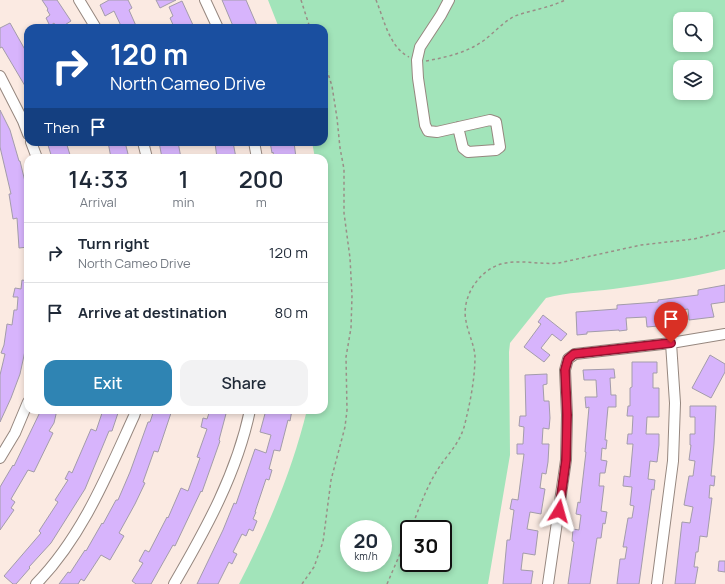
<!DOCTYPE html>
<style>
:root{--surface:#fff;--page:#f2f2f3;--text:#1f2937;--muted:#747a83;--line:#e0e1e3;--accent:#2f84b3}
body{margin:0;font-family:Manrope,sans-serif;background:var(--page);color:var(--text);height:100vh;display:flex;flex-direction:column;font-size:15px;white-space:nowrap}
*{box-sizing:border-box;margin:0}
p{font-size:13px;color:var(--muted)}
.icon{flex:none;width:22px;height:22px;fill:none;stroke:currentColor;stroke-width:2;stroke-linecap:round;stroke-linejoin:round}
.map{position:relative;flex:1;overflow:hidden}
.drawer{position:absolute;left:24px;top:154px;width:304px;height:260px;display:flex;flex-direction:column;background:var(--surface);border-radius:12px;box-shadow:0 2px 6px #0003}
.drawer>*{flex:none}
.guide{position:absolute;left:24px;top:24px;width:304px;height:122px;border-radius:12px;box-shadow:0 2px 6px #0003;background:#1a4fa0;color:#fff;overflow:hidden}
.controls{position:absolute;left:673px;top:12px;display:grid;gap:8px}
.controls a{display:grid;place-items:center;width:40px;height:40px;border-radius:8px;background:var(--surface);box-shadow:0 2px 6px #0003;font-size:20px}
.speed{position:absolute;left:340px;top:520px;display:flex;gap:8px;font-size:20px;font-weight:700;text-align:center}
.speed>*{display:grid;place-content:center;width:52px;height:52px;border-radius:50%;background:var(--surface);box-shadow:0 2px 6px #0003;line-height:1}
.speed small{font-size:10px;font-weight:400}
.speed .limit{border:2px solid #111;border-radius:6px;background:#fff;color:#111}
.pin{position:absolute;display:grid;place-items:center;width:34px;height:34px;color:#fff;margin:-41px -17px;border-radius:50% 50% 50% 0;rotate:-45deg;box-shadow:0 0 4px #0007}
.pin .icon{rotate:45deg}
.me{position:absolute;width:44px;margin:-22px;rotate:8deg;stroke-linejoin:round;filter:drop-shadow(0 0 3px #0008)}
.turn{display:flex;align-items:center;gap:14px;height:84px;padding:0 20px;font-size:18px}
.turn .icon{width:52px;height:52px;stroke-width:2.5}
.turn b{display:block;font-size:28px;line-height:34px}
.then{display:flex;align-items:center;height:38px;padding:0 20px;background:#0003;gap:8px;font-size:15px}
.eta{display:flex;justify-content:space-evenly;align-items:center;height:68px;text-align:center}
.eta b{font-size:24px;font-weight:600;line-height:28px}
.primary-button{display:flex;gap:8px;margin-top:auto;padding:8px 20px}
.primary-button a{flex:1;height:46px;border-radius:12px;background:var(--accent);color:#fff;font-size:16px;font-weight:600;line-height:46px;text-align:center}
.primary-button a+a{background:var(--page);color:var(--text)}
ul{padding:0;list-style:none}
li{display:flex;align-items:center;gap:12px;height:60px;padding:0 20px;border-top:1px solid var(--line)}
li div{flex:1}
li b{display:block;font-size:15px}
li em{font-style:normal}
.map>svg:first-child{display:block}
</style>
<div class="map">
<svg width="725" height="584" viewBox="0 0 725 584">
<rect width="100%" height="100%" fill="#fbeae2"/>
<path fill="#a2e4ba" fill-rule="evenodd" d="M268,0H725V269C688,278 651,284 613,289C590,292 568,292 546,298L510,343L509,352L510,455L488,584H239C268,528 292,471 307,410H324V291L325,276L324,242V158H315L312,142H324V28H279ZM680,19H706V45H680ZM680,67H706V93H680ZM349,529H383V563H349ZM409,529H443V563H409Z"/>
<path fill="#d7b4fc" stroke="#a39caa" d="M42,0H57L71,21L60,28H57L54,23L50,26L46,18L50,15L47,10L48,9Z
M109,0H128L132,8L129,10L137,28H122L114,11L105,16L100,5Z
M156,0H176L160,8Z
M222,0H246L258,28H236L235,26H233Z
M182,1L193,25L185,28H182L180,25L174,27L170,18L173,16L169,7Z
M10,23L28,55V91L2,47L0,48V28Z
M0,110L10,130L19,161H20L27,190L28,247L19,248L17,218L13,219L9,194H11L0,147Z
M47,142H66L71,158H52Z
M108,142H125L129,158H111Z
M159,142H178L181,158H162Z
M225,142H233L236,158H217L215,143Z
M270,142H294L296,158H274L273,152L272,153Z
M22,280L28,281V337L20,374L11,398L0,422V375L5,354L1,353L4,345L7,324L12,325L14,310H17L18,297H13L15,288L21,289Z
M725,285V302L711,304L714,317L689,320L688,309L669,312L670,325L647,327L646,317L626,318L627,330L619,331V330L587,332V334L577,335L576,312L617,309V305L658,302V300L698,295V290Z
M543,315L567,334L561,341L552,334L541,348L550,355L544,362L524,347L541,324L538,322Z
M710,355L725,364V372L711,398L692,388Z
M632,362H657V373H653V388H659V417H647L646,434H659V445L657,462L650,461L648,479L655,480L654,490L652,489L639,584H617L620,559H625L627,547H623L628,518H632L634,506L630,505L632,487L623,486L624,476L630,477L633,444H627L628,434H632L633,416H627L628,406H630V388L632,387Z
M614,369L615,378H610L611,395H616V407H608L605,440H607L606,449L602,448L601,460L607,461L605,473H600L599,486H604L601,511L607,512L605,524L603,523L601,538H597L590,584H568L574,542L572,541L573,529L579,530L581,515L576,514L578,502L580,503L586,452H585L589,407L586,408L585,397H597L596,380H584L583,370Z
M547,374V384L543,385L544,401H549L550,418L549,429L543,428L542,444H549L548,462L546,474L542,473L540,488L545,489L541,514L530,512L527,529L538,531L535,555L523,553L521,570L533,571L531,584H503L507,540H510L514,510L510,509L512,499L518,500L524,454H517V444H523L524,427L519,426L520,416H526L525,375Z
M690,406H716L714,444L711,476H715L714,486L710,485L709,498H712L707,537L700,536L698,552H696L694,567H698L695,584H675L682,522L690,523L693,507L684,505L689,476H693L695,461L689,460L691,445H690V434H695V417H690Z
M41,410H57L54,423L49,431L53,433L34,472L28,470L11,499L15,502L11,508L14,510L0,530V487L13,465L14,466Z
M103,410H119L112,431H109L85,489L51,543L29,567L30,568L16,584H13L4,576L41,533L39,531L58,502L55,500L68,480L65,479L69,471L72,473L91,429L96,431Z
M154,410H172L158,452L154,451L143,482L145,483L135,504L119,533L124,536L110,560L101,555L84,581L81,579L78,584H59L68,572L70,573L85,550L86,551L102,523L103,524L116,500H118L130,472L148,422H150Z
M210,410H227L219,440L220,441L202,492L201,491L175,546L173,545L151,584H136L132,581L143,563L139,561L145,550L149,552L167,517L168,518L181,488L188,491L200,458L197,457L207,429L201,427L203,418L207,419Z
M266,410H292L290,421L288,420L280,451L274,450L269,469L272,470L269,480L266,479L255,512H256L253,519L257,521L253,531L249,529L246,536L242,534L233,552L237,554L232,564L229,562L218,584H197L223,530L234,503L236,504L255,449L266,453L271,435L260,432Z
M719,561H725V572L718,571Z"/>
<g fill="none" stroke-linecap="round" stroke-linejoin="round">
<defs>
<path id="minor" d="M79,0L96,28
M205,0L218,28
M449,0L441,15L420,47L417,60L418,78L425,125L428,131L437,132L490,120L496,122L500,147L496,150L468,152L463,148L458,127
M0,76L23,121L28,134
M31,142L37,158
M143,142L147,158
M254,142L257,158
M0,458L15,433L28,402
M36,584C82,537 107,475 134,416L136,410
M174,584C206,529 237,473 250,410
M548,584L566,460L567,415L565,370L568,359L575,354L671,343L725,334
M657,584L673,461L675,403L671,343"/>
</defs>
<use href="#minor" stroke="#96877f" stroke-width="12"/>
<path stroke="#9a8e87" stroke-width="1.5" stroke-dasharray="3 3" stroke-linecap="butt" d="M301,0L310,28
M376,0C384,19 389,47 409,57
M426,61C447,57 466,53 483,41C494,33 503,22 515,16C531,10 549,8 565,0
M411,529C418,511 425,491 435,474C447,453 461,445 466,419C471,399 475,376 475,356C474,344 468,333 466,321C461,298 478,271 501,264C520,259 540,265 559,263L641,245L694,239L725,231
M302,584L314,567L323,542L331,480L345,427L347,410L346,357L351,328L352,296L350,258L344,213V169L340,148L337,118L332,86L324,61
M387,584L409,533"/>
<use href="#minor" stroke="#fff" stroke-width="10"/>
</g>
<g fill="none" stroke-linecap="round" stroke-linejoin="round">
<defs>
<path id="route" d="M559,511L566,460L567,415L565,370L568,359L574,354L671,343"/>
</defs>
<use href="#route" stroke="#92132f" stroke-width="10"/>
<use href="#route" stroke="#e11d48" stroke-width="7"/>
</g>
</svg>
<div class="controls">
<a><svg class="icon" aria-label="search" viewBox="0 0 24 24"><circle cx="10" cy="10" r="6"/><path d="M15 15l6 6"/></svg></a>
<a><svg class="icon" aria-label="layers" viewBox="0 0 24 24"><path d="M12 4l9 5-9 5-9-5zM3 14l9 5 9-5"/></svg></a>
</div>
<div class="speed"><div>20<small>km/h</small></div><div class="limit">30</div></div>
<div class="pin" style="left:671px;top:343px;background:#d93025"><svg class="icon" aria-label="arrive" viewBox="0 0 24 24"><path d="M6 21V4h12l-3 4 3 4H6"/></svg></div>
<svg class="me" style="left:559px;top:511px" viewBox="-20 -20 40 40"><path d="M0-17L14 15 0 8-14 15z" fill="#e11d48" stroke="#fff" stroke-width="4"/></svg>
<div class="guide">
<div class="turn"><svg class="icon" aria-label="right" viewBox="0 0 24 24"><path d="M7 20v-9h11M14 6l5 5-5 5"/></svg><div><b>120 m</b>North Cameo Drive</div></div>
<div class="then">Then<svg class="icon" aria-label="arrive" viewBox="0 0 24 24"><path d="M6 21V4h12l-3 4 3 4H6"/></svg></div>
</div>
<section class="drawer">
<div class="eta">
<div><b>14:33</b><p>Arrival</p></div>
<div><b>1</b><p>min</p></div>
<div><b>200</b><p>m</p></div>
</div>
<ul>
<li><svg class="icon" aria-label="right" viewBox="0 0 24 24"><path d="M7 20v-9h11M14 6l5 5-5 5"/></svg><div><b>Turn right</b><p>North Cameo Drive</p></div><em>120 m</em></li>
<li><svg class="icon" aria-label="arrive" viewBox="0 0 24 24"><path d="M6 21V4h12l-3 4 3 4H6"/></svg><div><b>Arrive at destination</b></div><em>80 m</em></li>
</ul>
<div class="primary-button"><a>Exit</a><a>Share</a></div>
</section>
</div>
